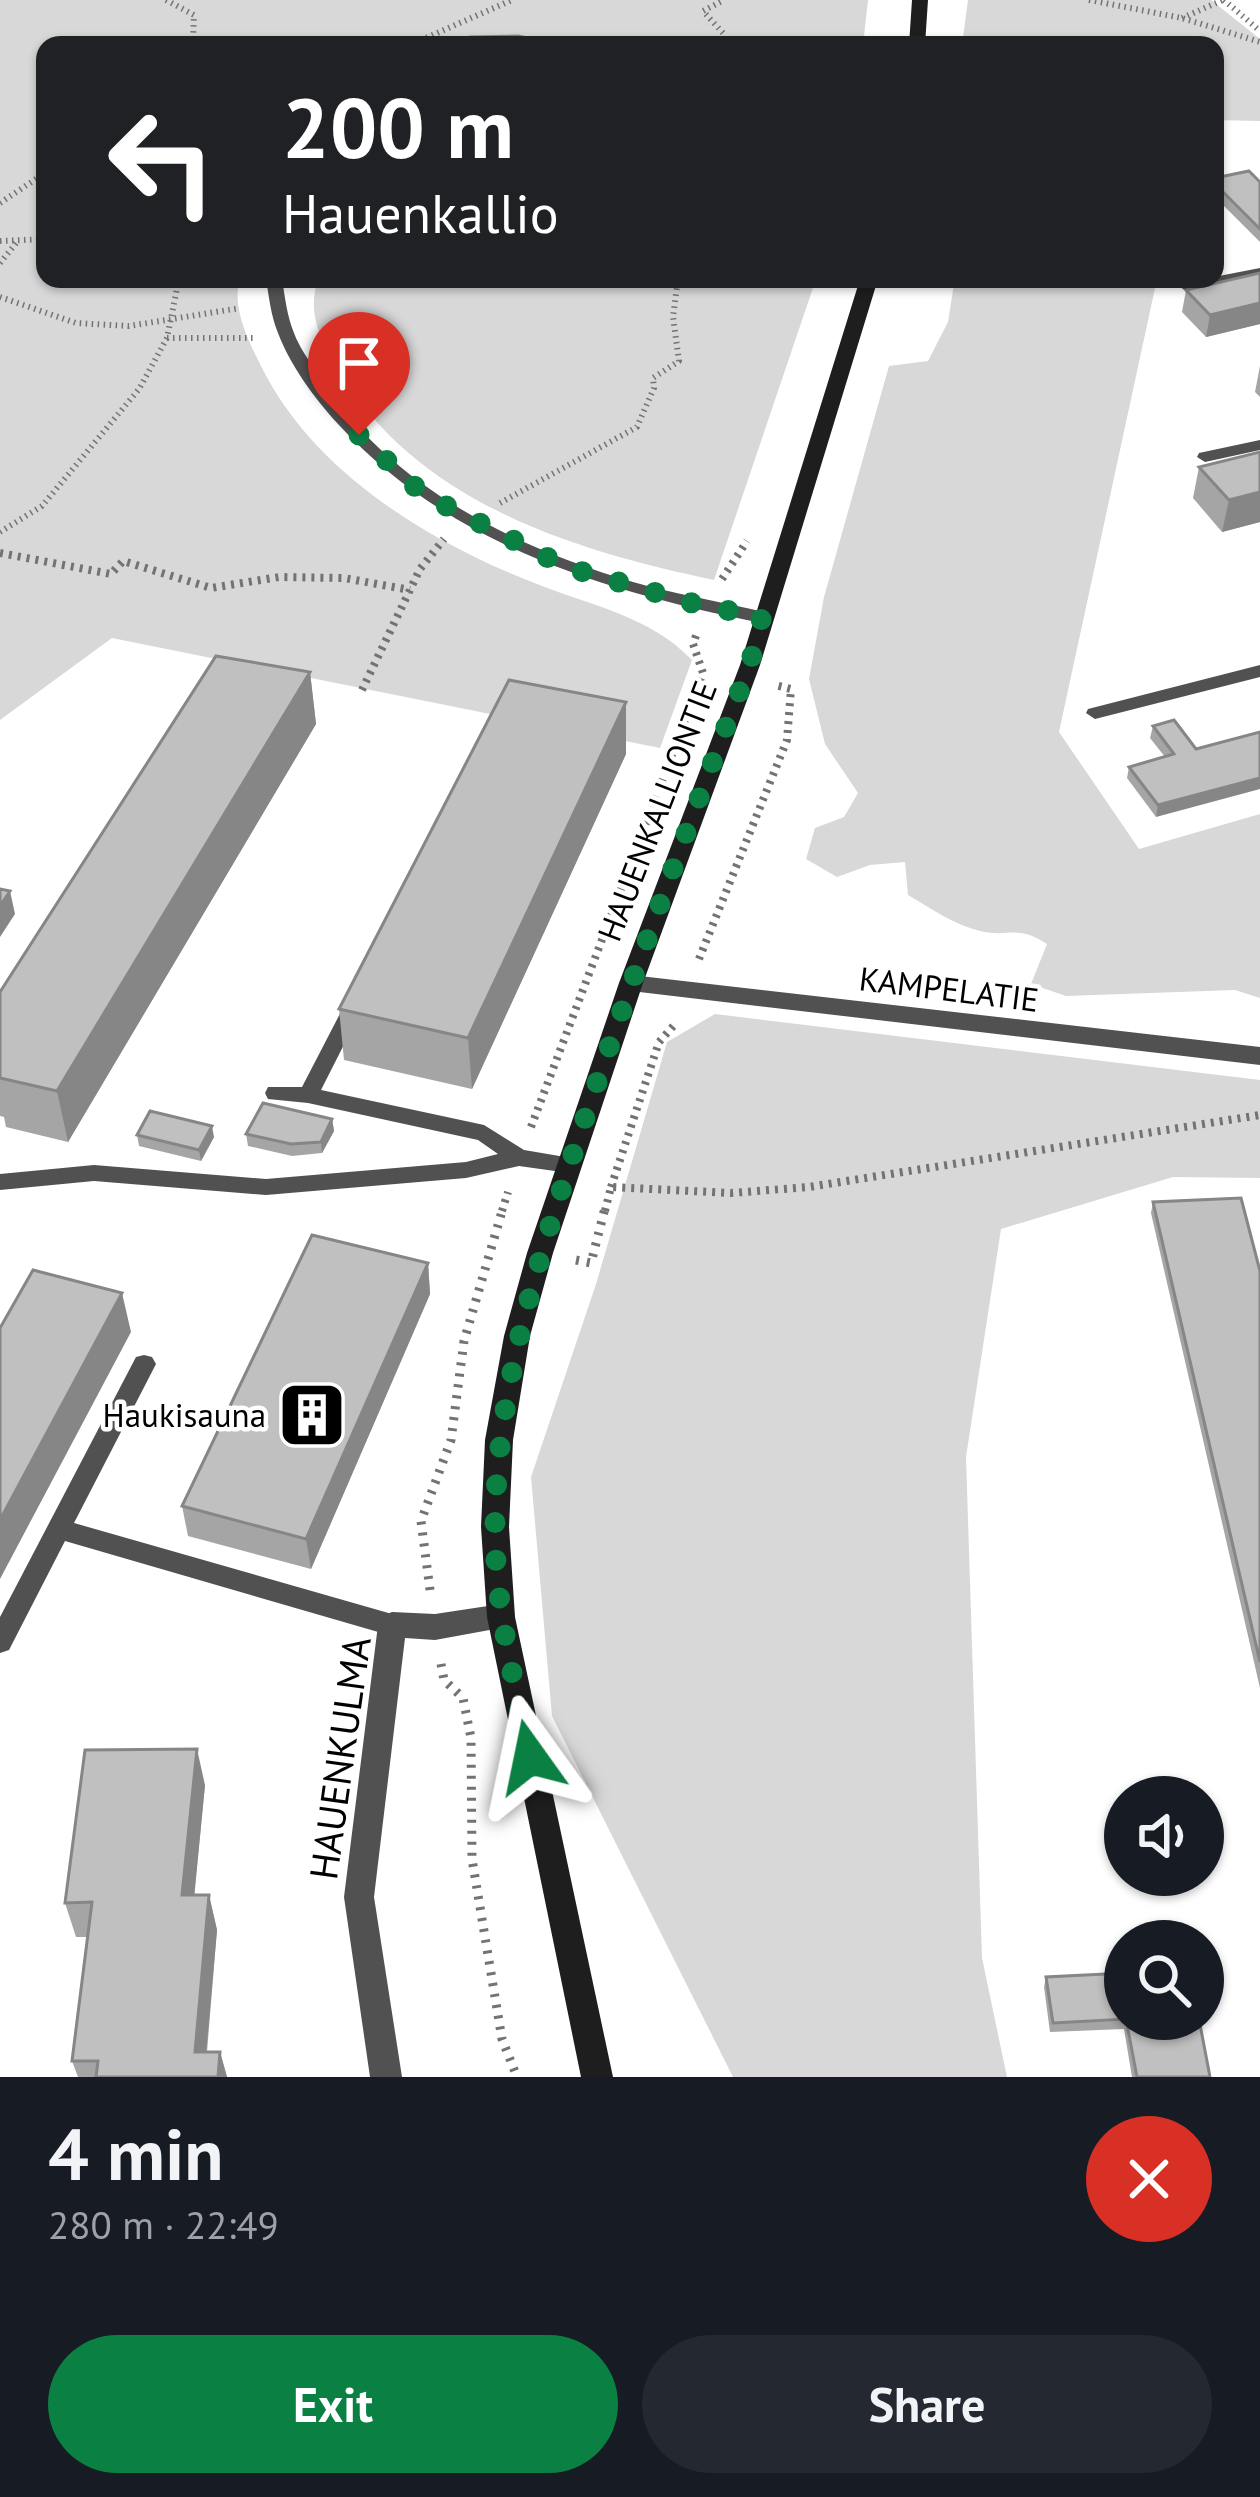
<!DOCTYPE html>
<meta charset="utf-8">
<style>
:root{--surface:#171b24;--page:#242831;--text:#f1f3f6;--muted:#9ea1a6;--accent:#0b8043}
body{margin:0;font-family:"PT Sans",sans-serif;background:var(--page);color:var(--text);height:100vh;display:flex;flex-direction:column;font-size:45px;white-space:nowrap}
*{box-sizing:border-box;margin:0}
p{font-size:39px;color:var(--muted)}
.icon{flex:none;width:66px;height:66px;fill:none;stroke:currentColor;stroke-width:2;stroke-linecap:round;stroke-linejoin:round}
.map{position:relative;height:2077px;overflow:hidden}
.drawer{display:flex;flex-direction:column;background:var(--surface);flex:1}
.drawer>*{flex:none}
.guide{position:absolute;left:36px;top:36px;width:1188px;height:252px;border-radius:24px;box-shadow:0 3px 9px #0004;background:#202124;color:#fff;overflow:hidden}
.tools{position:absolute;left:1104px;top:1776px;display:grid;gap:24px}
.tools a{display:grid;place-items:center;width:120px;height:120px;border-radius:50%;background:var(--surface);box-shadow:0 3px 9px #0004;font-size:60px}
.pin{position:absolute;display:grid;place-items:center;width:102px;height:102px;color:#fff;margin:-123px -51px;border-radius:50% 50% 50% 0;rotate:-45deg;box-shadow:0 0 12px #0007}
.pin .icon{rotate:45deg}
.me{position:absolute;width:132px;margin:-66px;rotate:348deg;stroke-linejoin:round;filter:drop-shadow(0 0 9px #0008)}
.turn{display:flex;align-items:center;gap:42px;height:252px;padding:0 48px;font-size:54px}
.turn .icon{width:156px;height:156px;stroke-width:2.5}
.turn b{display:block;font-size:84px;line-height:102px}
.round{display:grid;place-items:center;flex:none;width:126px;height:126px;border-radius:63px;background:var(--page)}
.summary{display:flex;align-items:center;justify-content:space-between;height:204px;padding:0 48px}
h1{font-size:72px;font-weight:600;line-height:90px}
.action{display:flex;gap:24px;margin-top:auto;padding:24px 48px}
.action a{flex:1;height:138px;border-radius:72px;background:var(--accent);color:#fff;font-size:48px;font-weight:600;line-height:138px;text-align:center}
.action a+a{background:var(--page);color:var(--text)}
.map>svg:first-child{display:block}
</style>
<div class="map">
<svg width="1260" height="2077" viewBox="0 0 1260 2077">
<rect width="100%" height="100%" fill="#fff"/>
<path fill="#d8d8d8" d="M0,0H868L863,45H45V279H240C231,307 249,342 261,366C313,472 430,543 537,584C592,606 650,616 692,660L660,748L112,638L0,720Z
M968,0H1211L1260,39V121L1215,120V45H962Z
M318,279H816L714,580C574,551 417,502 340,372C322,342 306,315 318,279Z
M949,279H1157L1059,732L1139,849L1260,814V998L1235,990L1066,996L1031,984L1047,944C1017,924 1010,938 980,931C955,925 930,908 908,895L905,862L870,865L837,877L806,859L815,828L844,817L858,793L825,744L809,679L824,597L889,366L928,361L948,322L954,284Z
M715,1014L1260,1080V1178L1173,1177L1001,1229L966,1457L982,1958L1007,2077H733L552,1716L531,1477L596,1284L667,1042Z"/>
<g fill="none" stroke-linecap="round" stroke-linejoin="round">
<path stroke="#737373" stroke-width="6" stroke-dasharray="1.5 4.5" stroke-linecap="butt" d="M166,0L194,15L193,41L184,45
M1089,0L1182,18L1260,42
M1224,0L1260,31
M1182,18L1223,0
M410,45L512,0
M723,45V33L703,11L724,0
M0,203L45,173
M0,241L45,239
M0,263L17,242
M0,297L76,323L129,326L240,308
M167,338H255
M500,503L637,427L654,388L653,378L679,361L673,317L678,279
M0,532L42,506L139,389L167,338L179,279"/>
<path stroke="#737373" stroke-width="8" stroke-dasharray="3 6" stroke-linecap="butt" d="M0,553L111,574L123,561L211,588L279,577L344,578L410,590
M722,579L747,541
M362,690L420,569L444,539
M699,959L787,740L791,689L775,685
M531,1127L703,673L693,644L698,630
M611,1187L659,1042L676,1023
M502,1211L508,1192
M605,1211L611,1187L731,1193L809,1187L1260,1115"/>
<path stroke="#737373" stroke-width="9" stroke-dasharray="3 8" stroke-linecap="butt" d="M576,1260L591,1263L605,1208
M430,1590L421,1521L451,1440L464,1341L503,1208
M441,1664L444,1680L463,1698L471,1738L472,1859L502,2039L517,2077"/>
<path fill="#515151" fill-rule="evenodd" d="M1260,268V278L1188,292L1180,287L1188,282Z
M266,279H282C285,297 287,316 294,333C299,347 309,360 317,373C385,483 512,547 633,582C678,595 723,602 768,613L771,617L768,621L762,623C606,592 449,545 338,424C315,399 290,365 278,333C271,316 269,297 266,279Z
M1260,440V450L1205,462L1197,457L1199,453Z
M1260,665V677L1095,719L1086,713L1088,709Z
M352,1001L362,1009L321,1090L484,1125L524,1150L577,1159L580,1165L577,1171L569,1173L519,1166L466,1178L266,1195L94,1181L0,1190V1174L94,1165L266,1179L466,1162L498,1154L478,1140L308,1103L268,1099L265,1093L268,1087H302L345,1004Z
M144,1355L152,1357L156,1364L74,1523L392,1614L401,1617L405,1625L401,1633L392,1636L65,1541L9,1650L0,1653V1617L136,1357Z"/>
<path fill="#515151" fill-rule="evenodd" d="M631,975L1260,1047V1065L631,991L619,983Z
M501,1604L511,1608L515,1617L511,1626L435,1640L405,1638L374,1897L402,2077H370L344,1897L378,1625L382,1616L392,1612L435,1614Z"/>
<path fill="#1e1e1e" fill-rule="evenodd" d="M912,0H928L925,45H909Z
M860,279H878L760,665L643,983L553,1253L530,1336L513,1440L509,1527L515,1617L613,2077H581L487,1617L481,1527L485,1440L504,1336L527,1253L619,983L740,665Z"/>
</g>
<path fill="#a5a5a5" d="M1215,178L1260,182V242L1215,197Z
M1260,273V324L1206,337L1182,312L1186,290Z
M1260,366V397L1255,392Z
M1260,452V522L1222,532L1193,498L1199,467Z
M310,672L316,724L68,1142L6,1127L4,1117L0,1116V992Z
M626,702V754L472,1089L344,1060L339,1009Z
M1153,726L1196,749L1156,817L1127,778L1129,767L1165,757L1150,738Z
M332,1119L334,1131L322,1153L292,1156L248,1146L246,1134Z
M137,1135L214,1137L201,1161L139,1146Z
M1153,1202L1260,1271V1688L1151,1213Z
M428,1263L430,1294L311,1569L188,1536L182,1506Z
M205,1785L194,1895H209L217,1930L207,2052H220L227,2077H78L72,2061L88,1937H76L65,1903Z
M1125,1973L1210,2077H1132L1124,2029L1050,2032L1044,1987L1046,1977Z"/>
<path fill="#868686" d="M1260,303V324L1206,337L1210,315Z
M1260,492V522L1222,532L1229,500Z
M310,672L316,724L68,1142L57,1091Z
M626,702V754L472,1089L468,1038Z
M1260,778V789L1156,817L1158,805Z
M10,891L15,914L0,937V906Z
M332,1119L334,1131L322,1153L321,1142Z
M212,1126L214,1137L201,1161L199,1150Z
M428,1263L430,1294L311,1569L306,1539Z
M122,1293L131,1332L0,1579V1520Z
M197,1749L205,1785L191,1930L182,1895Z
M209,1895L217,1930L204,2077L195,2052Z
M220,2052L227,2077H218Z"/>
<path fill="#c0c0c0" stroke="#868686" stroke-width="3" d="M518,36L560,45H444L470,37Z
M1249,171L1260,182V229L1215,184V178Z
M1260,273V303L1210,315L1186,290Z
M1260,452V492L1229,500L1199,467Z
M216,656L310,672L57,1091L0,1078V992Z
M509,680L626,702L468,1038L339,1009Z
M1174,720L1196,749L1260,732V778L1158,805L1129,767L1174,754L1153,726Z
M0,889L10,891L0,906Z
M263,1103L332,1119L321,1142L291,1144L246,1134Z
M150,1111L212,1126L199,1150L137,1135Z
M1241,1198L1260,1271V1662L1153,1202Z
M312,1235L428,1263L306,1539L182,1506Z
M33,1270L122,1293L0,1520V1328Z
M197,1749L182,1895H209L195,2052H220L218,2077H96L98,2061H72L92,1902L65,1903L85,1750Z
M1125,1973V2019H1199L1210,2077H1137L1126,2019L1053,2023L1046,1977Z"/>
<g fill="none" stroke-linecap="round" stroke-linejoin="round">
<path stroke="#0b8043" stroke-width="21" stroke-dasharray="0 37.8" d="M359,435L423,494L566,567L706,607L762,616L750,664C694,809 641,954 591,1100C545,1239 497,1376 495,1524C494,1603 514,1680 530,1757"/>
</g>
<defs>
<symbol id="building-square" viewBox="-11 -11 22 22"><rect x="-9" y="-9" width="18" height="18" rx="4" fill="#000" stroke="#fff"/><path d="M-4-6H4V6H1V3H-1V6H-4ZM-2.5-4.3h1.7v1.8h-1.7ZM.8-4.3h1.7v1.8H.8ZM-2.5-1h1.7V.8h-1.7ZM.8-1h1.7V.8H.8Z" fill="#fff"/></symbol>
</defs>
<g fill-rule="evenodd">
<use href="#building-square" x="274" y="1377" width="76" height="76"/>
</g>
<g text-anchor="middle" stroke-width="9" stroke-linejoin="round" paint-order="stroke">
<g font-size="33" fill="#000" stroke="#fff">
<text transform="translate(657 811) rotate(-69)" y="12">HAUENKALLIONTIE</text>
<text transform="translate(949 989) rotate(7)" y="12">KAMPELATIE</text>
</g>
<g font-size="33" fill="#000" stroke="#fff" text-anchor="end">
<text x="266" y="1427">Haukisauna</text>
</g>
<g font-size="39" fill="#000" stroke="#fff">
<text transform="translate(340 1758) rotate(-82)" y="14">HAUENKULMA</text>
</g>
</g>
</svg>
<div class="tools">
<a><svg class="icon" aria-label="sound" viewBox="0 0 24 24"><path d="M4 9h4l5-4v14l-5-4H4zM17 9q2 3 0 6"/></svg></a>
<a><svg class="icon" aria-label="search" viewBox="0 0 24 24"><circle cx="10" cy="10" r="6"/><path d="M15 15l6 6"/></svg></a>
</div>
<div class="pin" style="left:359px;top:435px;background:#d93025"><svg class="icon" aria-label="arrive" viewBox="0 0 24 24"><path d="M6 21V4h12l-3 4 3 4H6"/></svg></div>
<svg class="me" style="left:530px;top:1757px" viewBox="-20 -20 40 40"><path d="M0-17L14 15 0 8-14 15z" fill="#0b8043" stroke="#fff" stroke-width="4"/></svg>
<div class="guide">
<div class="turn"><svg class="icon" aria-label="left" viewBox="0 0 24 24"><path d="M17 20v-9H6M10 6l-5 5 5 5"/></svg><div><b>200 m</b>Hauenkallio</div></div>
</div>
</div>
<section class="drawer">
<div class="summary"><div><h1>4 min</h1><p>280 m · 22:49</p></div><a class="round" style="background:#d93025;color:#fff"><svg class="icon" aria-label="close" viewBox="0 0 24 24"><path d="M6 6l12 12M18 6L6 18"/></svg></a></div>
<div class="action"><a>Exit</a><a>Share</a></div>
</section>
